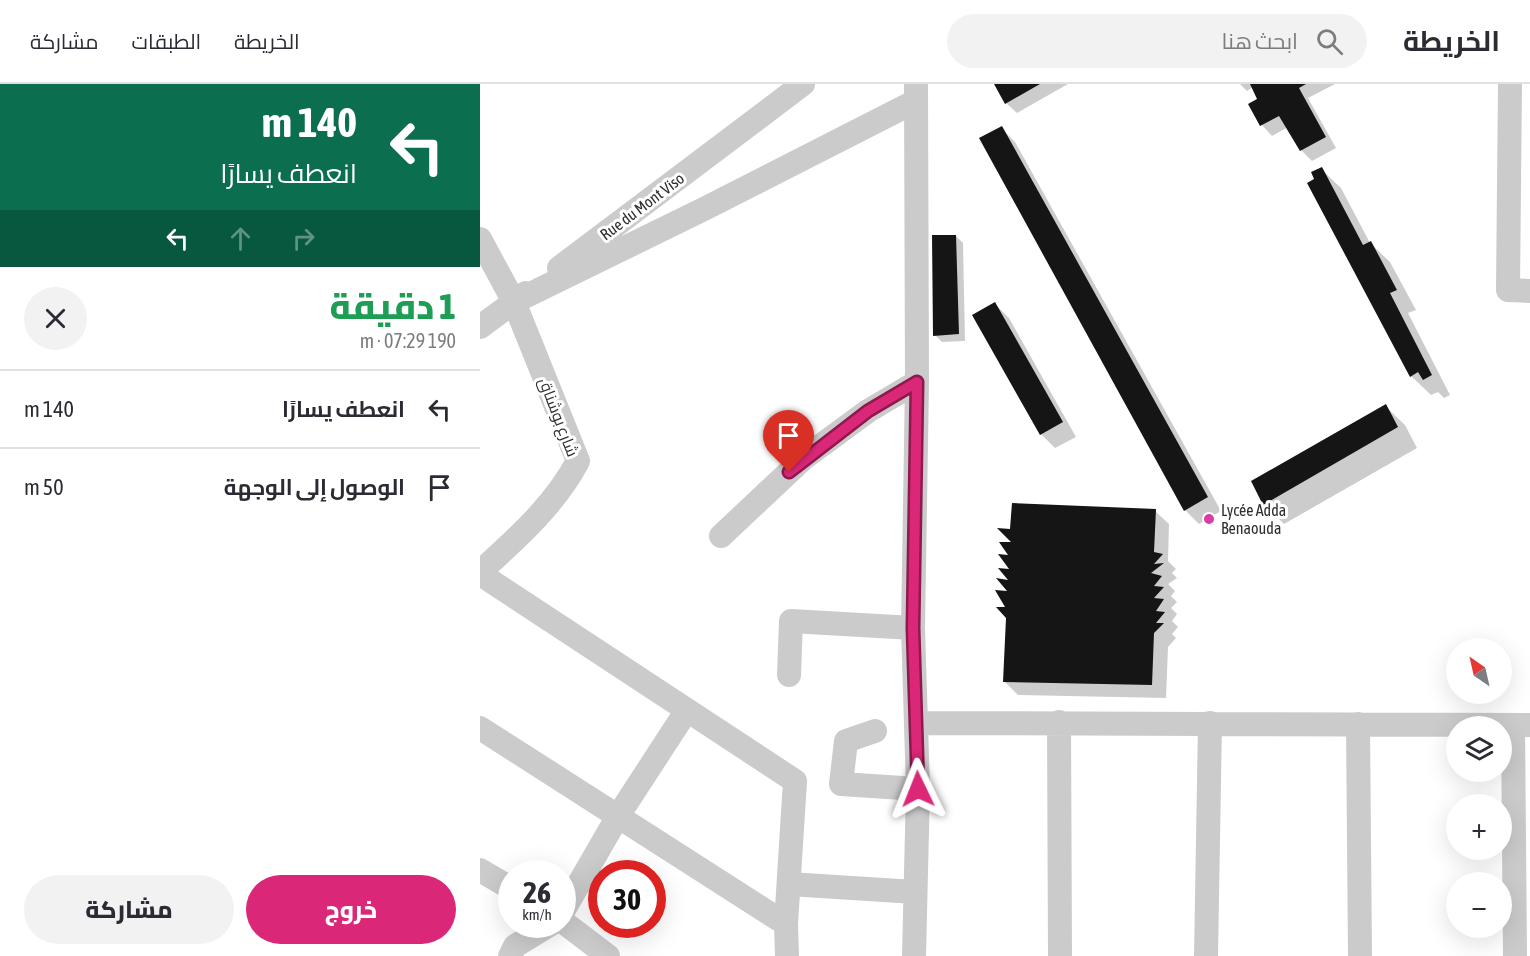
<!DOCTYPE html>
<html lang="ar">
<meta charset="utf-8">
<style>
:root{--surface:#fff;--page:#f2f2f3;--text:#2b2b33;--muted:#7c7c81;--line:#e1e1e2;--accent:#db2777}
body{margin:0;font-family:"Asap Condensed",Cairo,sans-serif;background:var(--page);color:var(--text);direction:rtl;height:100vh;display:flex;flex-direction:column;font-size:22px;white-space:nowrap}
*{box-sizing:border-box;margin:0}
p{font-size:20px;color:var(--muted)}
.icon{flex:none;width:33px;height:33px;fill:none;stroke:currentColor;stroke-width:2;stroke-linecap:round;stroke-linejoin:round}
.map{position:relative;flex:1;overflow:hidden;direction:ltr}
.sheet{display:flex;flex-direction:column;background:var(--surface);width:480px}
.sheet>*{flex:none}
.top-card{background:#0b6e4f;color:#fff;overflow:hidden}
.needle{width:39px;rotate:326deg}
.buttons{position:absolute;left:966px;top:554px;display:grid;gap:12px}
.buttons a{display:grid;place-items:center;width:66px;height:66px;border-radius:50%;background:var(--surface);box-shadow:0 6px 24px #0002;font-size:30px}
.speed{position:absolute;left:18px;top:776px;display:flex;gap:12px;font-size:30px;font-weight:700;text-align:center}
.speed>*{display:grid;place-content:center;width:78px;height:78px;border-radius:50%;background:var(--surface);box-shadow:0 6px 24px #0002;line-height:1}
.speed small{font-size:15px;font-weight:400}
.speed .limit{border:9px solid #d22;background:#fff;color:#111}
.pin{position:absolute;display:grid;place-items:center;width:51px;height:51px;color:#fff;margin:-62px -26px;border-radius:50% 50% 50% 0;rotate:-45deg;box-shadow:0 0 6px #0007}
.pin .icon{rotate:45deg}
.me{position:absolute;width:66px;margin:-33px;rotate:358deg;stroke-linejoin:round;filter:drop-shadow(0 0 4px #0008)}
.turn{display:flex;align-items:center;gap:21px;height:126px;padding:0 24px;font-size:27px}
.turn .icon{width:78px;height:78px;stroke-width:2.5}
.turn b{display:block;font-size:42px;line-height:51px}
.lanes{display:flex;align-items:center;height:57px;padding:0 24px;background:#0003;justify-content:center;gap:30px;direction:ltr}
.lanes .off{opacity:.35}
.round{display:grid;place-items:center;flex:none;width:63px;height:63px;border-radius:32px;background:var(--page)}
.headline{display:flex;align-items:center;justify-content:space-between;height:102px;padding:0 24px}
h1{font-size:36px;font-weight:800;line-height:45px;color:#1e9e55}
.primary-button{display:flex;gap:12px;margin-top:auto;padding:12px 24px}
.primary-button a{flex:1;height:69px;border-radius:36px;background:var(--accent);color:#fff;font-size:24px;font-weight:800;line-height:69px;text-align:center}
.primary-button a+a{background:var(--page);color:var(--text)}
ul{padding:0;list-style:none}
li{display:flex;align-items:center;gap:18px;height:78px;padding:0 24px;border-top:2px solid var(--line)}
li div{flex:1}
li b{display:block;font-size:22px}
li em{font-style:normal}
header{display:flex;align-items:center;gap:36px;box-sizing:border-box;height:84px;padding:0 30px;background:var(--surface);border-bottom:2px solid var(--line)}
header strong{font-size:28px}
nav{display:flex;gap:33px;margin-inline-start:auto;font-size:21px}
.search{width:420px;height:54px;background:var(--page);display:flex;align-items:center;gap:15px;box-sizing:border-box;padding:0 21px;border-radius:33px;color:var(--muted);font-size:22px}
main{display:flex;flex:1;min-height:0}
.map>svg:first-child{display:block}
</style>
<header>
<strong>الخريطة</strong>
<div class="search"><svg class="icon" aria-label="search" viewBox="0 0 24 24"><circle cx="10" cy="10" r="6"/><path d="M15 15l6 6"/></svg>ابحث هنا</div>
<nav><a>الخريطة</a><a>الطبقات</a><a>مشاركة</a></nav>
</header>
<main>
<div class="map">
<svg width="1050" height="872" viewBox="0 0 1050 872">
<rect width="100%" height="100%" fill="#fff"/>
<path fill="#0003" d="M516,0H588L537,29L526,19Z
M760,0H855L828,14L856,64L832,77L821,66L808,43L792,52L782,41L770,20L779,15L773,3L767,7Z
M521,44L535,58L741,427L719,440L705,426L501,55Z
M841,85L861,104L890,159L910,178L936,226L928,229L970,311L964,314L958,308L951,311L931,292L836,96Z
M476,152L483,159L485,257L462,258L455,251Z
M515,220L529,234L596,353L575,364L561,350Z
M905,322L925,341L937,364L804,440L784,420Z
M675,427L689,440L688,477L696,485L692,489L697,494L688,500L695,507L691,512L697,518L691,524L697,530L692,537L698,543L692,550L696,554L688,563L686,614L538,611L524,597L527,524L534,460L531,447Z"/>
<path fill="#151515" d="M514,0H560L525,20Z
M770,0H826L819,4L846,53L820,67L799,32L780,42L768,20L777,15Z
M522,42L728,413L704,427L499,54Z
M842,83L883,161L891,157L917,206L910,209L952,291L943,296L938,288L930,293L827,99L834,95L831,88Z
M452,151H476L479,250L453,252Z
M515,218L583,338L560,351L492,231Z
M906,320L918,343L783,421L771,397Z
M532,419L676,425L674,468L683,470L674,480L684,479L671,489L682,492L674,502L684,503L674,514L684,515L676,527L685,528L676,539H684L674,549L672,601L523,598L526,534L516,523H525L515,506L527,507L516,494L528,496L518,484L529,485L518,470L528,471L519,458H531L517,444L530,445Z"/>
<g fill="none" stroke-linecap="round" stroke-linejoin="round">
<path stroke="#cbcbcb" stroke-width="24" d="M1030,0L1028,206L1050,207
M0,155L34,218L98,377C74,422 37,454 0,488
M79,184L323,0
M34,218L224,125L436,17
M0,243L46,209
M241,452L324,374L388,327L437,298
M0,490L315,697L306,840L307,872
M309,591L311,537L433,544
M579,638L580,872
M436,639L1050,641
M878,640L880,872
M1033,641L1035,872
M0,644L306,840
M395,647L366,657L361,700L438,705
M0,786L32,805
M309,800L435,808
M82,829L138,732L207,626
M82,837L128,872
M30,872L35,862L71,840
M434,872L438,705L433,544L437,298L436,0
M726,872L730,639"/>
</g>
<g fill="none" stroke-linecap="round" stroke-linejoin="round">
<defs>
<path id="route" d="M309,388L388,327L437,298L433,544L438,705"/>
</defs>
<use href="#route" stroke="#8e194d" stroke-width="15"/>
<use href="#route" stroke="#db2777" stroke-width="10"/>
</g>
<circle fill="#db3ba2" stroke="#fff" stroke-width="2" cx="729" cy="435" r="6"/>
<g text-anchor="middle" stroke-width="6" stroke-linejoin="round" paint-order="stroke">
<g font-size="16" fill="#2e2e2e" stroke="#fff">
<text transform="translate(162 122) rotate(-37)" y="6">Rue du Mont Viso</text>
<text transform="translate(79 333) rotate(69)" y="6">شارع بوشناق</text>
</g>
<g font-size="16" fill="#2e2e2e" stroke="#fff" text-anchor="start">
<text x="741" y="432">Lycée Adda<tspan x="741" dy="18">Benaouda</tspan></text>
</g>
</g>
</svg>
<div class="buttons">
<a><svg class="needle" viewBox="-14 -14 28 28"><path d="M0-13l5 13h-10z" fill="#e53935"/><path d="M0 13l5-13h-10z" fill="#7c7c81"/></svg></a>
<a><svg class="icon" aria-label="layers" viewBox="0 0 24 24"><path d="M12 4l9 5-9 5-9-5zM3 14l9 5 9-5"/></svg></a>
<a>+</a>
<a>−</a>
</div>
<div class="speed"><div>26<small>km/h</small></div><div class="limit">30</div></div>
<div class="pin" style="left:309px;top:388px;background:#d93025"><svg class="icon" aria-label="arrive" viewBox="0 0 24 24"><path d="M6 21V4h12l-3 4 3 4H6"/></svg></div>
<svg class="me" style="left:438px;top:705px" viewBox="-20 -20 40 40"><path d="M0-17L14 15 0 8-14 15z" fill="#db2777" stroke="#fff" stroke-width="4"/></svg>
</div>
<section class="sheet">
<div class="top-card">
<div class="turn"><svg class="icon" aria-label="left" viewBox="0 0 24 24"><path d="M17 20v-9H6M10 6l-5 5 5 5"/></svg><div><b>140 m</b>انعطف يسارًا</div></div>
<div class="lanes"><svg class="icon" aria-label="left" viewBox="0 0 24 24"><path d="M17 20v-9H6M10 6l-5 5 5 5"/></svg><svg class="icon off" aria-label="ahead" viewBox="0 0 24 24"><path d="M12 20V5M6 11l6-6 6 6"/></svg><svg class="icon off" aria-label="right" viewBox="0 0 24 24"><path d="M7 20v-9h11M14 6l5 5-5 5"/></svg></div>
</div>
<div class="headline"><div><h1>1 دقيقة</h1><p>190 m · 07:29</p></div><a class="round"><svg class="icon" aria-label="close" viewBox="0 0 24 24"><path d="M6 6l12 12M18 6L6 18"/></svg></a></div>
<ul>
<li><svg class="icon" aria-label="left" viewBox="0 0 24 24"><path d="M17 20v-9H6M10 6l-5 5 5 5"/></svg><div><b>انعطف يسارًا</b></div><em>140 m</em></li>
<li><svg class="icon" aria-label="arrive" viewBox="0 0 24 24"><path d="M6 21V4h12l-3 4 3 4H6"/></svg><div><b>الوصول إلى الوجهة</b></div><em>50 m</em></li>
</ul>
<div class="primary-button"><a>خروج</a><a>مشاركة</a></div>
</section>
</main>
